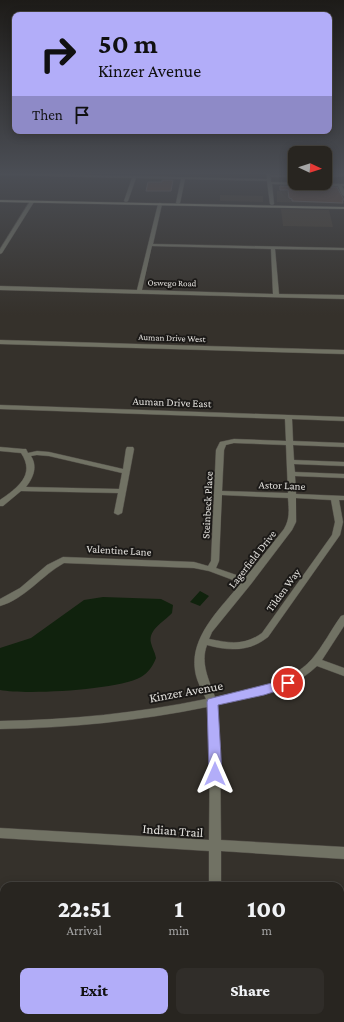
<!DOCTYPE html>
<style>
:root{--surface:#282520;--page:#302d29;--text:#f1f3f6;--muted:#a5a5a5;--line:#44423e;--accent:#b2adf9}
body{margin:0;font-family:"Crimson Pro",serif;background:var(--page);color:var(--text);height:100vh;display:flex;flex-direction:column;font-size:15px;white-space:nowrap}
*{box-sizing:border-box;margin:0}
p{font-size:13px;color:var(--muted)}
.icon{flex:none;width:22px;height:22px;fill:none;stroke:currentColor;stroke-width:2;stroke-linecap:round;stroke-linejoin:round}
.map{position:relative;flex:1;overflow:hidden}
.details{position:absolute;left:0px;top:882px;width:344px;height:140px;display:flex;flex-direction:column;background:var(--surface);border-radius:12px 12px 0 0;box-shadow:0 2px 10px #0003,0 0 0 1px var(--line)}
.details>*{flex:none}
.hud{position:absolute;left:12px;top:12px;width:320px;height:122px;border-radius:8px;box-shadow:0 2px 10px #0003,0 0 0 1px var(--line);background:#b2adf9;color:#111;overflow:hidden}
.needle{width:26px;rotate:94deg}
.tools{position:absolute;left:288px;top:146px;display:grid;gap:8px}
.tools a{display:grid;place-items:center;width:44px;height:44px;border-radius:8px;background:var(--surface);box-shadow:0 2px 10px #0003,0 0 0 1px var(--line);font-size:20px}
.pin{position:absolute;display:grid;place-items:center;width:34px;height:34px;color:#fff;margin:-17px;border:2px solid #fff;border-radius:50%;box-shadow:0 1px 4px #0007}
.me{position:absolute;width:44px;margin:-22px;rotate:0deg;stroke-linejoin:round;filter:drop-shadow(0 0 3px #0008)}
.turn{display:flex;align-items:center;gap:14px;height:84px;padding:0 20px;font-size:18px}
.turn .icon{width:52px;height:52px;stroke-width:2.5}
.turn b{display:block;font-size:28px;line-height:34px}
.then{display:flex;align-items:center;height:38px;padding:0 20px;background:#0003;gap:8px;font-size:15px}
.eta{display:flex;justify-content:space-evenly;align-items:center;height:68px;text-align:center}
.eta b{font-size:24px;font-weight:800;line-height:28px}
.action{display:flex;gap:8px;margin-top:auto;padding:8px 20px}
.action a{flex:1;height:46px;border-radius:8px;background:var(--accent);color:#111;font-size:16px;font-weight:800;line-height:46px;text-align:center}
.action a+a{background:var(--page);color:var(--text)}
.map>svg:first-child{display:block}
</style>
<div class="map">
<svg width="344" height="1022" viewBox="0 0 344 1022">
<rect width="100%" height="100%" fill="#35312b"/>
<path fill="#443d32" d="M277,191L344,192V204L277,202Z
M220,195L263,196V202L220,201Z
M281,209L329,210L333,227L283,226Z"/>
<path fill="#10220d" d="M200,591L209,596L200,606L190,602Z
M103,597L161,599L173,605L172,613C164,622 148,629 151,643C152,648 155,652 156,658C153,666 148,673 141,677C118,690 27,695 0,690V648L31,638L84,600Z"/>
<path fill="#5e4334" stroke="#6b635f" d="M162,180H173L171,191H146L148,182H162Z
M280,186L337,187L344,200H342L343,203L292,201V199L289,198L288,190H280Z"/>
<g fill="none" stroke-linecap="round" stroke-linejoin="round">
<defs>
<path id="street" d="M266,172H270V175H295V177H271V182L344,184V186H342L344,190V196L342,195L338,186L272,184L274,204L272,205L270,204L267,181L185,179L180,203L178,204L176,203L181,179L136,178L128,201L126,202L124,201L132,178L0,175V173L267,179Z
M344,174V176L325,178V176Z
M30,201L34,202L2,253L0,254V249Z
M160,203L162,204L153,244L344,248V250L275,249L279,294L344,295V299L0,290V286L137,290L158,204ZM152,246L271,249L273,294L142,290Z
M0,340L344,350V354L0,344Z
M0,405L344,417V421L292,419L293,441L344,443V447L293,445L294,460L344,462V466L294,464L295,472L344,474V478L295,476L296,494L344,496V500H339L343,522L340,535L268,637C249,652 229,651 207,645C200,663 209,680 215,697C248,689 288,686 312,659C323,646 331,630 341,616L344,615V626L322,660L344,668V676L317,666C290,692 253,696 217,705L220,746L221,840L344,847V859L221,851V886H209V851L0,838V828L209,840L210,746L207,707C138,721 70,728 0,729V721C70,720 138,713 206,699C202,690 196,680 195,670C190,636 221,608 241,583L209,571L194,568L64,563C42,575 25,599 0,606V599L20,588L47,565L63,557L194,562L208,566L211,561L216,450L220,442L234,439L286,441L285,419L0,409ZM234,443L286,445L288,493L222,491L224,450L226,445ZM222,495L288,498C289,510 290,519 284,529L245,578L216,568L219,561ZM296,498L331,500L335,522L332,535L262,633C244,646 230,643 209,639L212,632L251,584L292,530L296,522Z
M0,447L23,449H26L28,453L37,451L49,452L123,469L126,449L127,447H133L134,449L122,513L118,515L114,513L118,493L21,491L3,506H0V500C17,488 36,475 21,453L0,451ZM37,455L49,456L122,473L119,489L26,487C33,478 38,467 31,456Z
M161,1018H178L176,1022H159Z
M240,1018H256L258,1022H242Z"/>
<path id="secondary" d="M0,200L344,207V209L0,202Z"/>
</defs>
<use href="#street" stroke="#514d47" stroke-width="1"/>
<use href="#secondary" stroke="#514d47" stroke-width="1"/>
<use href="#street" fill="#717264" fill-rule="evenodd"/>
<use href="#secondary" fill="#949680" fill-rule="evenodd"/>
</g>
<linearGradient id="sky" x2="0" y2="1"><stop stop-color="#1d1b18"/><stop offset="0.55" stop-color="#4b4e55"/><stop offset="1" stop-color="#4b4e55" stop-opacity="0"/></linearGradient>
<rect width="344" height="315" fill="url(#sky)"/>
<path fill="#b2adf9" stroke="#7470a2" d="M288,679L292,680L293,683L292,686L264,695L218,705L222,774L220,778L215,780L211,778L209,774L207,702L208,699Z"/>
<g text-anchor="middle" stroke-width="4" stroke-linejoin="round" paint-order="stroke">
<g font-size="9" fill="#e3e1dd" stroke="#1b1917">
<text transform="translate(172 283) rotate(1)" y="3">Oswego Road</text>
<text transform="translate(172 338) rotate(2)" y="3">Auman Drive West</text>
</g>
<g font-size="11" fill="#e3e1dd" stroke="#1b1917">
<text transform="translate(172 402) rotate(2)" y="4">Auman Drive East</text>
<text transform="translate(282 485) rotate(2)" y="4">Astor Lane</text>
<text transform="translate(207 505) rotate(-87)" y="4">Steinbeck Place</text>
<text transform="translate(119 550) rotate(3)" y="4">Valentine Lane</text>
<text transform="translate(252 559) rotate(-52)" y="4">Lagerfield Drive</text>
<text transform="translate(283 590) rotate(-54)" y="4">Tilden Way</text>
</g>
<g font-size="13" fill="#e3e1dd" stroke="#1b1917">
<text transform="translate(186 691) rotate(-10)" y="5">Kinzer Avenue</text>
<text transform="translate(173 830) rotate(4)" y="5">Indian Trail</text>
</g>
</g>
</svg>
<div class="tools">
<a><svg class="needle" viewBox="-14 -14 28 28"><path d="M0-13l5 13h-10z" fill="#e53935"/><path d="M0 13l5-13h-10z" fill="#a5a5a5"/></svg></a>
</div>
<div class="pin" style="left:288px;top:683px;background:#d93025"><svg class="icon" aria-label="arrive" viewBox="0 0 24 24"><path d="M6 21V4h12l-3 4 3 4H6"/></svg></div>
<svg class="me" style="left:215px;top:774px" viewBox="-20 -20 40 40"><path d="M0-17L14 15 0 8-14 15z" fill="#b2adf9" stroke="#fff" stroke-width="4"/></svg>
<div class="hud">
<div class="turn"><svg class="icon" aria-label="right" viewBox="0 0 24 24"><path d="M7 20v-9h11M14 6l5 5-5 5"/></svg><div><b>50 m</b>Kinzer Avenue</div></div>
<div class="then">Then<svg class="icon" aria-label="arrive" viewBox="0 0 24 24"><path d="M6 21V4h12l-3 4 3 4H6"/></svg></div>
</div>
<section class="details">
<div class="eta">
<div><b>22:51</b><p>Arrival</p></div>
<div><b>1</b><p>min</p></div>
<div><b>100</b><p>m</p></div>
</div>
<div class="action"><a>Exit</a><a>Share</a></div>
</section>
</div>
